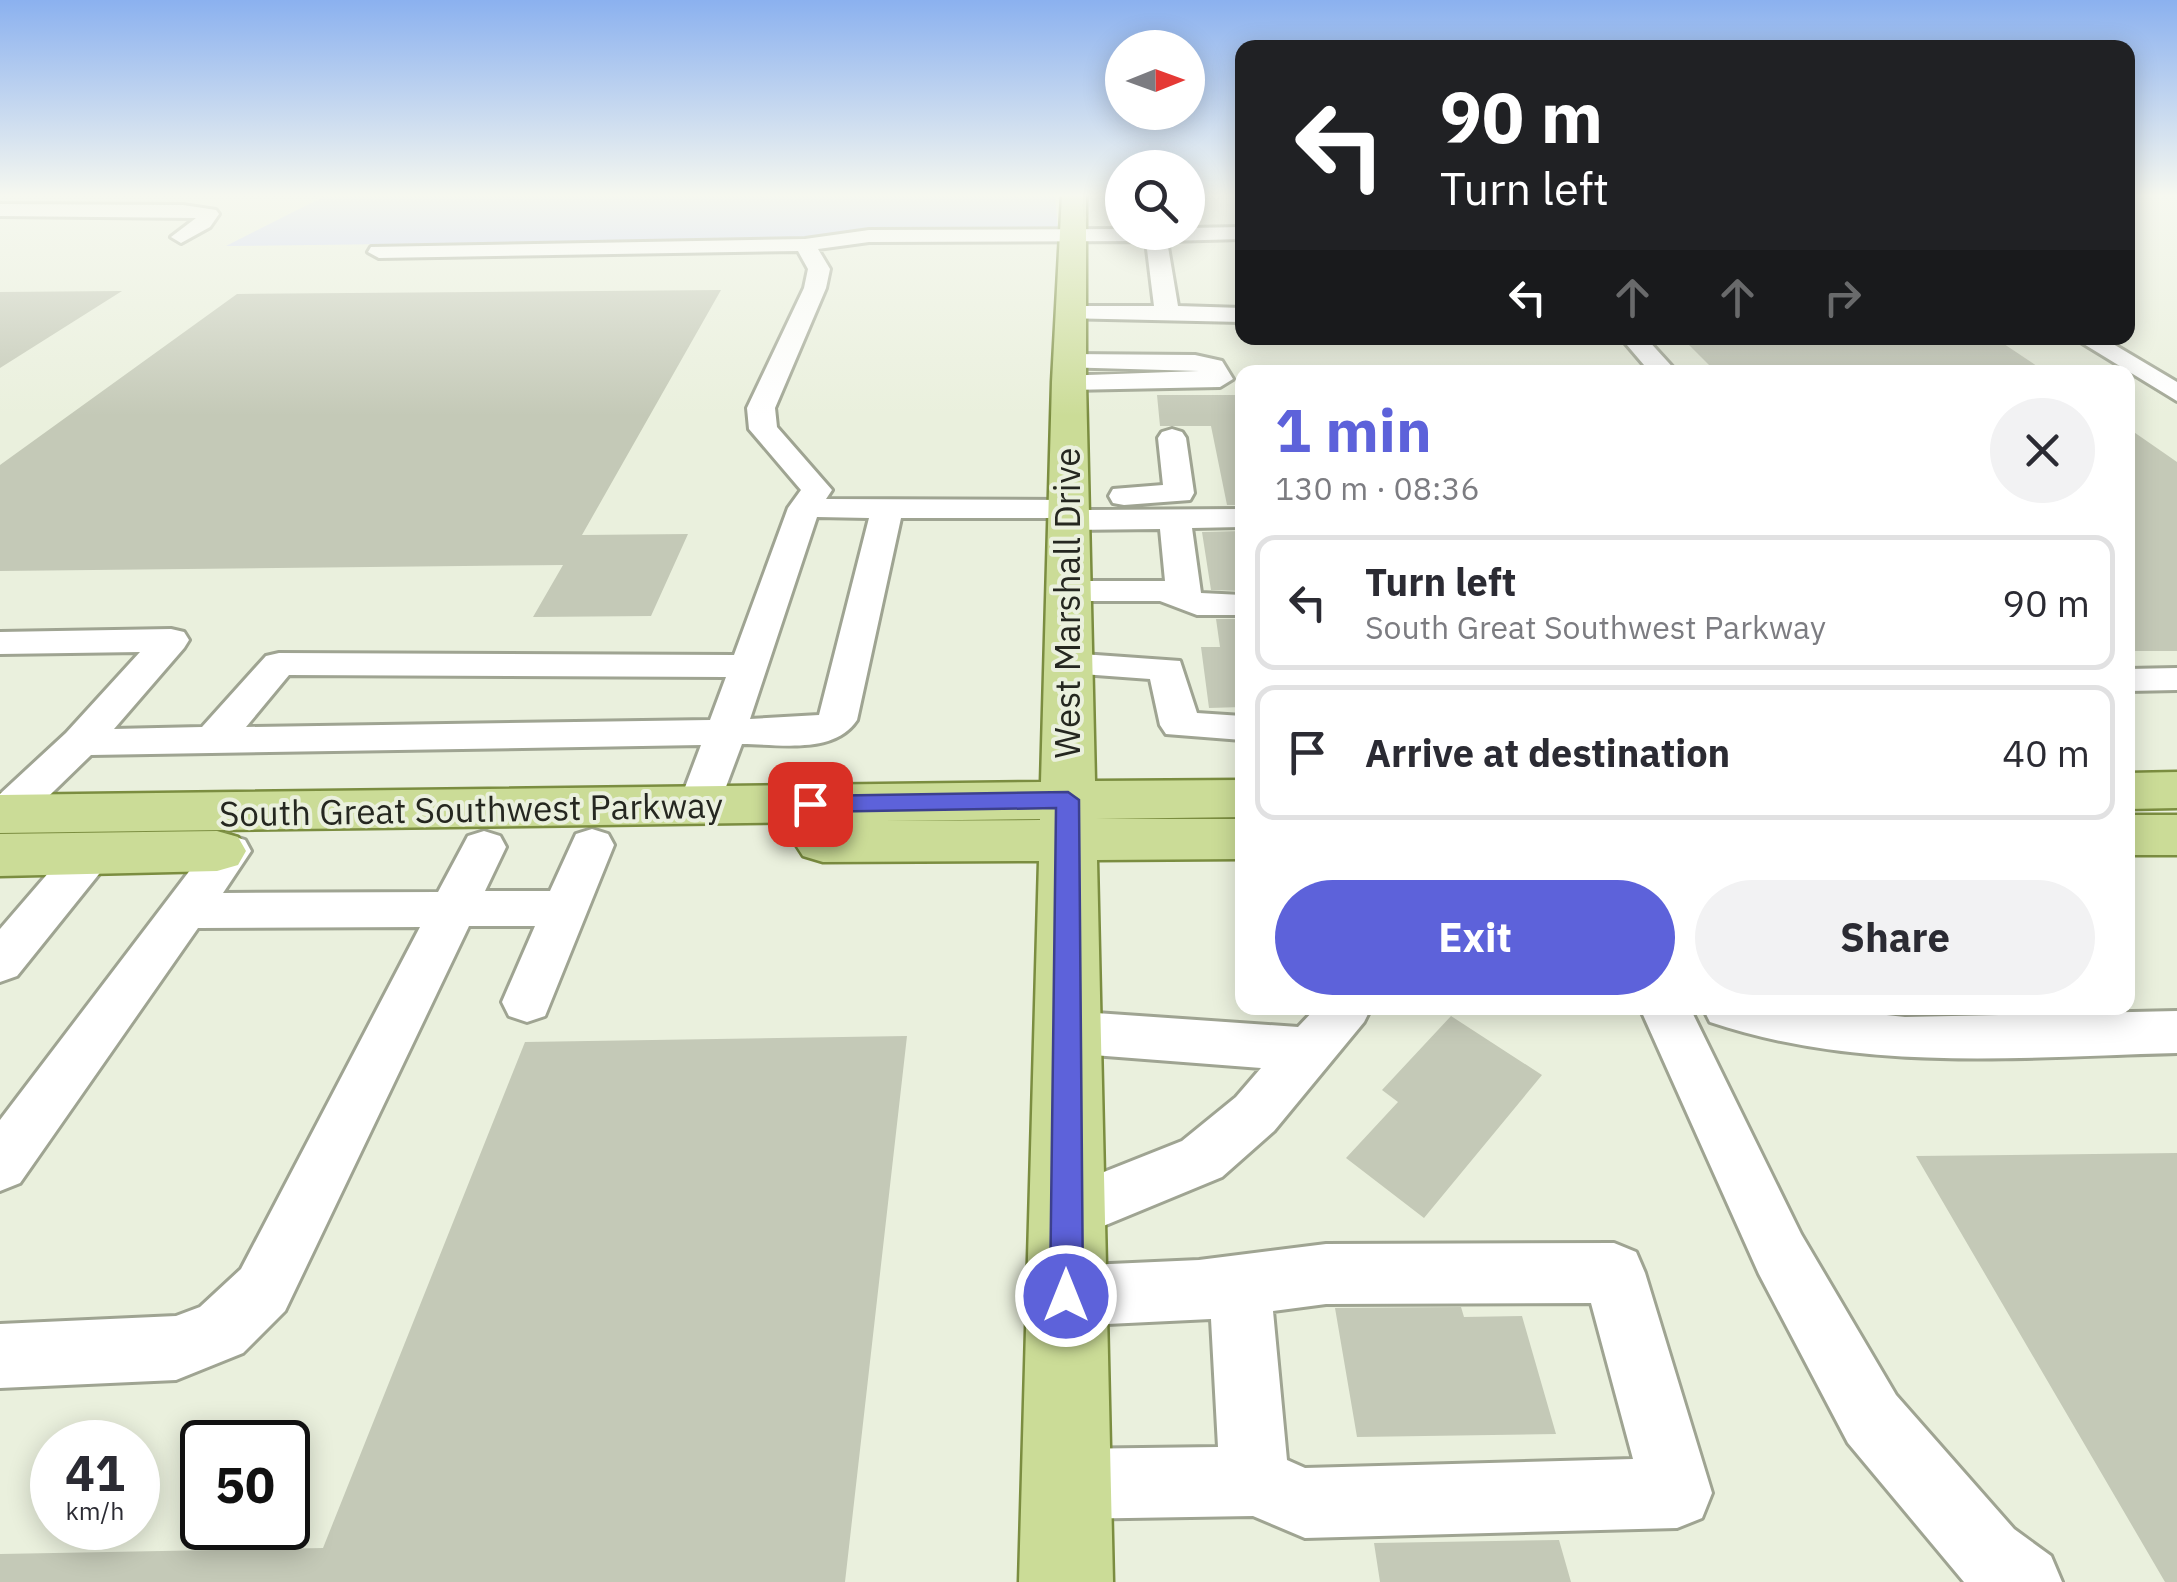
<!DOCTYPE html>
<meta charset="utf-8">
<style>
:root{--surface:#fff;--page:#f2f2f3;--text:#2b2b33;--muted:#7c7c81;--line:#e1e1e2;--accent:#5d62da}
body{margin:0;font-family:"IBM Plex Sans",sans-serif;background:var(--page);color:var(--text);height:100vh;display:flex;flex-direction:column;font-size:38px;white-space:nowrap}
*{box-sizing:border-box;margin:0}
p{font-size:32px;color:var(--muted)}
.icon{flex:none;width:55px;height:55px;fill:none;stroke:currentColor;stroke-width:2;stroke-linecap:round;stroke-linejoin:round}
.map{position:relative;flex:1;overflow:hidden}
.drawer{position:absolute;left:1235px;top:365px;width:900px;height:650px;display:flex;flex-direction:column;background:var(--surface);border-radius:20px;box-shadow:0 5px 25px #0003}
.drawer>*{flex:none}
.top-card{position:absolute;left:1235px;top:40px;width:900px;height:305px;border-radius:20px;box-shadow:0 5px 25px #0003;background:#202124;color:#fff;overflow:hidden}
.needle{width:65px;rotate:89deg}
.buttons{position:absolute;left:1105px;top:30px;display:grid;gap:20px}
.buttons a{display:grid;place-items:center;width:100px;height:100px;border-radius:50%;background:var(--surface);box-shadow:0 5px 25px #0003;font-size:50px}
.speed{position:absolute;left:30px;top:1420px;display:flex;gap:20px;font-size:50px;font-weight:700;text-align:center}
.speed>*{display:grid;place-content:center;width:130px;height:130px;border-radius:50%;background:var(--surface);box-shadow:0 5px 25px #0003;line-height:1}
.speed small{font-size:25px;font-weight:400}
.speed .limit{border:5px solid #111;border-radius:15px;background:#fff;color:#111}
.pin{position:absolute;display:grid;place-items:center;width:85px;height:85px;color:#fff;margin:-42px;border-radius:20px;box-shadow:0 5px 15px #0006}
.me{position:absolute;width:110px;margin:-55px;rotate:0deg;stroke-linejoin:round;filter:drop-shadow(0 0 8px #0008)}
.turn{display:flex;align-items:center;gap:35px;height:210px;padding:0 40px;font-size:45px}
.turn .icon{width:130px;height:130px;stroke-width:2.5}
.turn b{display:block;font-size:70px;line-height:85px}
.lanes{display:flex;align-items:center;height:95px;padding:0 40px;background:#0003;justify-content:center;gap:50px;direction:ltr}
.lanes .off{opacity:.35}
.round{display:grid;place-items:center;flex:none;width:105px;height:105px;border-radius:52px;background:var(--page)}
.overview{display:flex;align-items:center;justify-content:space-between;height:170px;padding:0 40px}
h1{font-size:60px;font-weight:700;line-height:75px;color:var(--accent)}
.primary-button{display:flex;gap:20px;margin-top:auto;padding:20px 40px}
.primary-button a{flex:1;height:115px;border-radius:60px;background:var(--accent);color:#fff;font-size:40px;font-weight:700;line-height:115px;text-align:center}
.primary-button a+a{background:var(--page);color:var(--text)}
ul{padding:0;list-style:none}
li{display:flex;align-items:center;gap:30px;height:135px;margin:0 20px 15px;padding:0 20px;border:5px solid var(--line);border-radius:20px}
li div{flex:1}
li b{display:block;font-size:38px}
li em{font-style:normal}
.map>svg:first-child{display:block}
</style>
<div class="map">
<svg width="2177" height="1582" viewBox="0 0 2177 1582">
<rect width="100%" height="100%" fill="#eaf0dd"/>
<path fill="#cdd4f9" d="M327,195H1055L1058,230H896L795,239L226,246Z"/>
<path fill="#c4c9b7" d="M721,290L582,535L688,534L651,616L533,617L563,565L0,571V465L237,294Z
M122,291L0,368V292Z
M1682,338H1995L2046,372H1716Z
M1157,395H1242V505H1227L1211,426H1160Z
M2128,428L2177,462V651H2128Z
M1242,531V591L1211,590L1202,532Z
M1216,619H1242V707L1209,708L1201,647H1220Z
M1451,1016L1542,1075L1424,1218L1346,1158L1398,1102L1382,1090Z
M907,1036L845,1582H0V1554L323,1548L525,1042Z
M2177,1153V1582H2165L1916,1156Z
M1461,1307L1464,1317L1522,1316L1556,1434L1357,1437L1335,1308Z
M1559,1540L1571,1582H1380L1374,1543Z"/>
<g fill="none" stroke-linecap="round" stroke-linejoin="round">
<defs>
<path id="minor" d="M0,204L183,205L216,210L219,214L210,227L181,243L171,237L196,218L0,216Z
M1242,227V239L1167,241L1178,306L1242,308V322L1062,318L1058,313L1062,308L1070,306H1154L1146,241L869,242L818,249L830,269L826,288L775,408L777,427L832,490L826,499L1069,500L1080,502L1084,510L1242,509V527L1192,528L1201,593L1242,595V615H1197L1160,601H1068L1056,598L1051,591L1056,584L1068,581H1165L1160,529L1069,530L1058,527L1054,518H901L857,720C834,755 779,744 742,744L715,816L700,821L685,816L678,806L701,745L91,755L20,824L0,827V794L66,733L140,652L0,654V632L171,629L184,632L189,640L184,648L114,729L202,727L266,656L279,653L734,655L788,508L801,490L749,429L747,408L804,288L808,269L798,251L379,258L368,252L371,247L805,239L869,230L1122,229V232H1188V228ZM817,517L869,518L819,715L750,719ZM289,675L726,677L710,720L246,727Z
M1621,338H1646L1677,372H1650Z
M2074,338H2103L2177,382V401Z
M1069,354L1195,355L1222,361L1233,379L1220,387L1069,390L1056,382L1060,376L1199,371L1060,367L1056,362Z
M1172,429L1182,432L1186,438L1194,493L1190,500L1124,505L1113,503L1109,496L1113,489L1163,485L1158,438L1162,432Z
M1068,653L1180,661L1197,713L1242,716V740L1166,734L1160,725L1150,679L1055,672L1049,664L1055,656Z
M2177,668V690L2128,691V669Z
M592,829L608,834L614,845L545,1016L527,1022L509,1016L502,1002L535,926H469L285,1311L243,1353L176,1380L0,1388V1324L176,1316L200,1307L241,1269L420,927L198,928L20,1183L0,1191V1120L213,840L229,835L245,840L251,851L223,893L438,892L468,836L484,831L500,836L506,847L485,891H550L576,834Z
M91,837L107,842L113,853L107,864L17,976L0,982V929L75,842Z
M1316,1008H1371L1364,1022L1274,1131L1222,1177L1067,1241L1046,1233L1037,1214L1046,1195L1182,1141L1236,1097L1261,1068L1067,1053L1049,1047L1041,1032L1049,1017L1067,1011L1298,1027Z
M1640,1008H1690L1801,1234L1896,1395L2014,1529L2051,1556L2062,1582H1964L1848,1443L1759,1274Z
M1703,1008H1822L1905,1017L2177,1011V1053C2020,1057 1861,1073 1710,1022Z
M1614,1243L1636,1252L1645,1273L1712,1493L1702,1518L1677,1528L1305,1538L1253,1516L1066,1519L1041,1509L1031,1484L1041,1459L1066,1449L1218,1447L1211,1319L1066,1326L1044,1318L1035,1296L1044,1274L1066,1266L1199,1260L1326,1244ZM1591,1303L1633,1459L1305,1468L1287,1460L1273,1311L1326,1304Z"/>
<path id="major" d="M1062,195H1086V382L1095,781L1242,780V817L1096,819H1242V859L1097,860L1113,1582H1019L1039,861L823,862L803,856L794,842L803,828L822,822L0,833V795L1041,782L1052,382ZM1040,819V820L883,821Z
M2177,772V808L2128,809V773Z
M2128,815H2177V855H2128Z
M217,831L238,837L246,851L238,865L217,871L0,876V834Z"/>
</defs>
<use href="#minor" stroke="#9fa492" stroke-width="6"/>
<use href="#major" stroke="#7b8d40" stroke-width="5"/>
<use href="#minor" fill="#fff" fill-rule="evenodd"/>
<use href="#major" fill="#cbdc97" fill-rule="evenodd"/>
</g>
<linearGradient id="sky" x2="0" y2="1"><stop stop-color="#8bb1ef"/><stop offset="0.47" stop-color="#f6f8f0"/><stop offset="1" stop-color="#f6f8f0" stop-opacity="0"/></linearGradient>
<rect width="2177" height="416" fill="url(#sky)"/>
<path fill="#5d62da" stroke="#3c408e" stroke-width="2.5" d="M1068,792L1079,800L1083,1296L1078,1308L1066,1312L1055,1308L1050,1296L1056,808L810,812L799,804L810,796Z"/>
<g text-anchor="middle" stroke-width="8" stroke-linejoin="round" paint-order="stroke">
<g font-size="35" fill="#252720" stroke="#eaf0dd">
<text transform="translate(1068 603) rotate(-90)" y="12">West Marshall Drive</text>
<text transform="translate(471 810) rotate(-1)" y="12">South Great Southwest Parkway</text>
</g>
</g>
</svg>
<div class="buttons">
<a><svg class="needle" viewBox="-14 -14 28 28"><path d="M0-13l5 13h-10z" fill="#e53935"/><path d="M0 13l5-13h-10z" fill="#7c7c81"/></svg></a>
<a><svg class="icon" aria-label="search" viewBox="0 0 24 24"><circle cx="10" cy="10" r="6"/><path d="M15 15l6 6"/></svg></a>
</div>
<div class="speed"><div>41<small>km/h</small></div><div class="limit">50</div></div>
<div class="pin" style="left:810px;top:804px;background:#d93025"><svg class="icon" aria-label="arrive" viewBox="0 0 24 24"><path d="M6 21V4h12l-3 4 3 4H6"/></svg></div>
<svg class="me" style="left:1066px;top:1296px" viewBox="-20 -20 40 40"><circle r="17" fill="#5d62da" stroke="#fff" stroke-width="3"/><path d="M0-11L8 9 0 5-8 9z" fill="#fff"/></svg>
<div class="top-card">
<div class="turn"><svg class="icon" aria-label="left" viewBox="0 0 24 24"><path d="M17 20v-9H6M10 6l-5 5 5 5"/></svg><div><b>90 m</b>Turn left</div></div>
<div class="lanes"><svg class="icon" aria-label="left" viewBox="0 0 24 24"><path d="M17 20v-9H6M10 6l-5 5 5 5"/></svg><svg class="icon off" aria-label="ahead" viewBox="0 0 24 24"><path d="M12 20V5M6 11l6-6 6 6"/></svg><svg class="icon off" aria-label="ahead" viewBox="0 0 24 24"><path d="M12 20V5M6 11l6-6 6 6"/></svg><svg class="icon off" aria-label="right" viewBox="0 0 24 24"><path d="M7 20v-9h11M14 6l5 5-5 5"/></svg></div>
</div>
<section class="drawer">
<div class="overview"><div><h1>1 min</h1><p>130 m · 08:36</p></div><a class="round"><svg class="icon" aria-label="close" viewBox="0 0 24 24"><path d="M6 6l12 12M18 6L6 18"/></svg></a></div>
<ul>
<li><svg class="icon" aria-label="left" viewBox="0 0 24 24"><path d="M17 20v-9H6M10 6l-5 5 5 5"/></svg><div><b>Turn left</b><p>South Great Southwest Parkway</p></div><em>90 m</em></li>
<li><svg class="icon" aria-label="arrive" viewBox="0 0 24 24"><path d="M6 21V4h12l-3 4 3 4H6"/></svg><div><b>Arrive at destination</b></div><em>40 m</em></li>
</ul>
<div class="primary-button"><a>Exit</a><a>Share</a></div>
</section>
</div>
